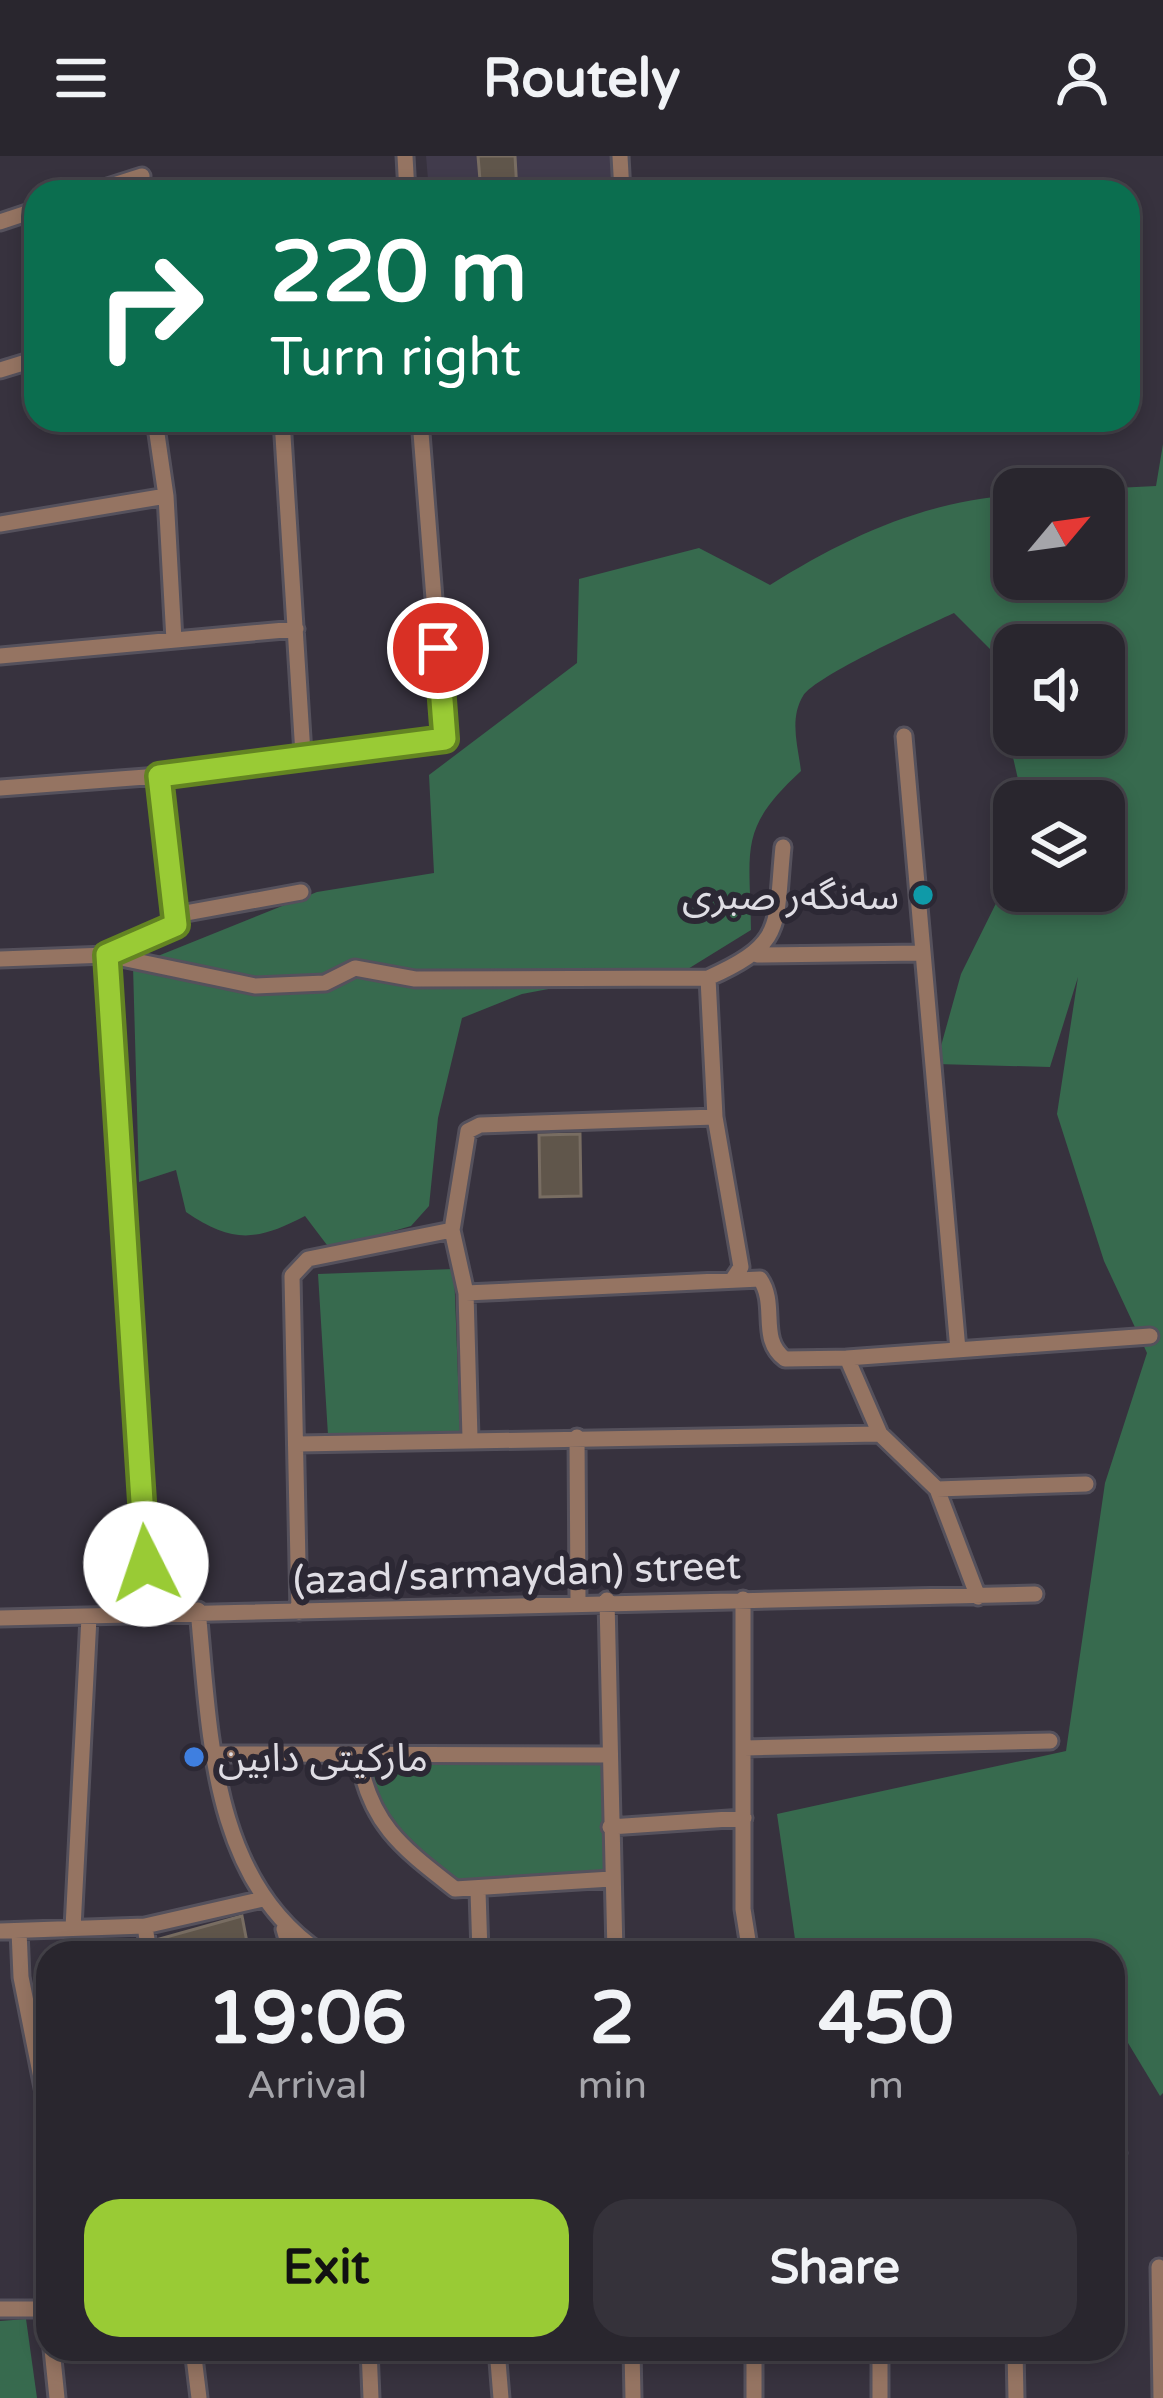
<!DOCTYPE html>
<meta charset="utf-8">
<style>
:root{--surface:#29262e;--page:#35323a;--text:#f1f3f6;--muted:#a5a5aa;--line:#45434a;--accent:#99cb35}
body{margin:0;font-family:"Varela Round","Noto Sans Arabic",sans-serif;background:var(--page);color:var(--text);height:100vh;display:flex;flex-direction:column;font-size:45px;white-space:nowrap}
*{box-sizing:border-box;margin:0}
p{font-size:39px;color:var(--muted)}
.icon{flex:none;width:66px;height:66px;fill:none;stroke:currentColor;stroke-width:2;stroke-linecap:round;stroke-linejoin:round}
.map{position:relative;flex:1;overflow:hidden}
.panel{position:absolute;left:36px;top:1785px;width:1089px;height:420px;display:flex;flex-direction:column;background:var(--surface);border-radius:36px;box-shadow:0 6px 18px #0003,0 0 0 3px var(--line)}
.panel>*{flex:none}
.guide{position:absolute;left:24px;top:24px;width:1116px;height:252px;border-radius:36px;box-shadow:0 6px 18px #0003,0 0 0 3px var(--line);background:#0b6e4f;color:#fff;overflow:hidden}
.needle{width:78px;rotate:61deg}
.fabs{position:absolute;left:993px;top:312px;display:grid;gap:24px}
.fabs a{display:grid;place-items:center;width:132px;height:132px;border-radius:24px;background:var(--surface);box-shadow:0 6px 18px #0003,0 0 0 3px var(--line);font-size:60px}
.pin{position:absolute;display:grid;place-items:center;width:102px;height:102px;color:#fff;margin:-51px;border:6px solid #fff;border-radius:50%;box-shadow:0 3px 12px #0007}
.me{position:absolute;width:132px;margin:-66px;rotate:356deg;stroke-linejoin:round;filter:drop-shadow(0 0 9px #0008)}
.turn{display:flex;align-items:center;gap:42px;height:252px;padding:0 48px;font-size:54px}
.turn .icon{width:156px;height:156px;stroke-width:2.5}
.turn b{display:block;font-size:84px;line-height:102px}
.eta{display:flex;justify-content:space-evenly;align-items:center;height:204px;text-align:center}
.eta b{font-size:72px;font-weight:700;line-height:84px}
.button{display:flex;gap:24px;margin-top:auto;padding:24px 48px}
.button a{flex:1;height:138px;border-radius:36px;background:var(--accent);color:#111;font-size:48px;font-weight:700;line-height:138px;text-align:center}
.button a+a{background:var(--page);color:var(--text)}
header{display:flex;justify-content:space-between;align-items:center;height:156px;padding:0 48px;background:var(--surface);font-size:54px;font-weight:700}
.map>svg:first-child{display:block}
</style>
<header><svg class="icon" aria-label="menu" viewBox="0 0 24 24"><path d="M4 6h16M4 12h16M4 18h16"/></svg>Routely<svg class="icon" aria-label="person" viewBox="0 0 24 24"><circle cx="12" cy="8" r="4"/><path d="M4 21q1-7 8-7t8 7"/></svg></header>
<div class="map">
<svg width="1163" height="2242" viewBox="0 0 1163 2242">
<rect width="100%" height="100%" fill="#37323e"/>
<path fill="#413b4c" d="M426,0H620L623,36H429Z"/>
<path fill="#376a4e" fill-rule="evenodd" d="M1163,288V1937L1160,1940L1113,1862V1797H797L777,1658L1066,1595L1105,1327L1147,1197L1104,1105L1057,958L1078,821L1050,911L936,908L961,818L1014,711V735H1104V645H1023L1001,549L999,502L954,457C928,469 815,520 803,540C789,563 798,590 801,615C738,673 750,692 751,774L683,816L612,821L522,838L462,862L438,962L429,1050L411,1070L330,1093L305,1060C257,1085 233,1088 186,1056L176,1014L139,1026L133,810L317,736L434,717L429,619L577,507L579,423L699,392L770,429C847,381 922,346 1014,339V423H1104V333H1096L1156,330ZM1014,489H1104V579H1014Z
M454,1113L460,1275L328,1279L318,1118Z
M609,1599L611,1723L455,1733L402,1692L359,1602Z
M26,2163L37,2242H0V2165Z"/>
<path fill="#60564b" stroke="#786d62" stroke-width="3" d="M478,0H515L517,36H481Z
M580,978L581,1040L540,1041L539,979Z
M242,1760L249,1797H161L159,1783Z"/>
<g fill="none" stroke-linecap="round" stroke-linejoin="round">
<defs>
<path id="street" d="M405,0L407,36
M620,0L622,36
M92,36L142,20
M0,66L36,54
M0,214L36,203
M155,264L166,340L174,484
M282,264L303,598
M0,368L166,340
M0,500L296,473
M904,580L958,1194
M0,632L159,620L445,583L420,264
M175,759L301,736
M110,798L176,769L159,620
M107,799L150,1455
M757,799L923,797
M0,803L107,799L255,830L325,827L355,812L415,823L708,822
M733,1123L741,1111L715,961L708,822C786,787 775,771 783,691
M466,1137L760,1123C778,1149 758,1183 785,1203L853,1202
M577,1281L578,1445
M470,1282L466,1137L452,1074L468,975L480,969L715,961
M298,1288L880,1278
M937,1333L880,1278L847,1202L1150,1180
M978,1441L937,1333L1086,1328
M743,1443V1753L750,1797
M607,1444L615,1797
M198,1454C210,1574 210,1724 321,1797
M299,1456L292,1120L308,1103L452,1074
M0,1462L1035,1438
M745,1592L1050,1585
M212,1598L609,1599
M359,1602C370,1669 404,1693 455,1733L611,1723
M610,1671L744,1662
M478,1735L480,1797
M145,1770L149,1797
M73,1772L89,1461
M284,1773L291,1797
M0,1775L145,1770L263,1743
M19,1775L21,1821L48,1957
M1113,1997H1118
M1159,2111L1161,2242
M0,2153H48
M52,2193L57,2242
M193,2193L199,2242
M369,2193L371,2242
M497,2193L501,2242
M632,2193L633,2242
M880,2193V2242
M1015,2193L1016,2242
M754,2242V2193"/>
</defs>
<use href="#street" stroke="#55515c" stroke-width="21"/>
<use href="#street" stroke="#957462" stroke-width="15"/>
</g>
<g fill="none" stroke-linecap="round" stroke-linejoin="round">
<defs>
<path id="route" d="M146,1408L107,799L176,769L159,620L445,583L438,492"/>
</defs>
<use href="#route" stroke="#638422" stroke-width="30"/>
<use href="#route" stroke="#99cb35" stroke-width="21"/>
</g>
<circle fill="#0f9aa8" stroke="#2c2834" stroke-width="4.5" cx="923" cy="739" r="12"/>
<circle fill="#3f7fe0" stroke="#2c2834" stroke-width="4.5" cx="194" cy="1601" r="12"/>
<g text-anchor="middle" stroke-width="12" stroke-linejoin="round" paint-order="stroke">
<g font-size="39" fill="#dfdde4" stroke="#2c2834" text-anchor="end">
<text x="899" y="753">سەنگەر صبری</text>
<text x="218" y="1615" text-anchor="start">ماركيتى دابين</text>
</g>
<g font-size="39" fill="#dfdde4" stroke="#2c2834">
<text transform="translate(517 1416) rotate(-2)" y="14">(azad/sarmaydan) street</text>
</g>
</g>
</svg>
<div class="fabs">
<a><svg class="needle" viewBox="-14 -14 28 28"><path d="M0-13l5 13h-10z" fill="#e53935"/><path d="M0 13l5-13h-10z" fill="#a5a5aa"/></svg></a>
<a><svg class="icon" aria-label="sound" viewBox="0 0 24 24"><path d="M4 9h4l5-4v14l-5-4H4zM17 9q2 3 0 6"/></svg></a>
<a><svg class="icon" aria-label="layers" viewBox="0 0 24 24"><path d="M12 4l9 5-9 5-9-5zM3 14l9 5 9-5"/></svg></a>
</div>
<div class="pin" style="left:438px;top:492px;background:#d93025"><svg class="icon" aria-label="arrive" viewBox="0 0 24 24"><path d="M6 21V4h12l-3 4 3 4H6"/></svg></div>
<svg class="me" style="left:146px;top:1408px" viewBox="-20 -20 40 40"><circle r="19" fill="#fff"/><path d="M0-13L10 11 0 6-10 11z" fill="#99cb35"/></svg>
<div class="guide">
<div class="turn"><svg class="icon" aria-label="right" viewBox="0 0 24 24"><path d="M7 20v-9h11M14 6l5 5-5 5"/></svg><div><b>220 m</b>Turn right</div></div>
</div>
<section class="panel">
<div class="eta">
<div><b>19:06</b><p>Arrival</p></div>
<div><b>2</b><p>min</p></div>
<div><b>450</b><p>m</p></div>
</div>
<div class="button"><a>Exit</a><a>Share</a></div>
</section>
</div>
